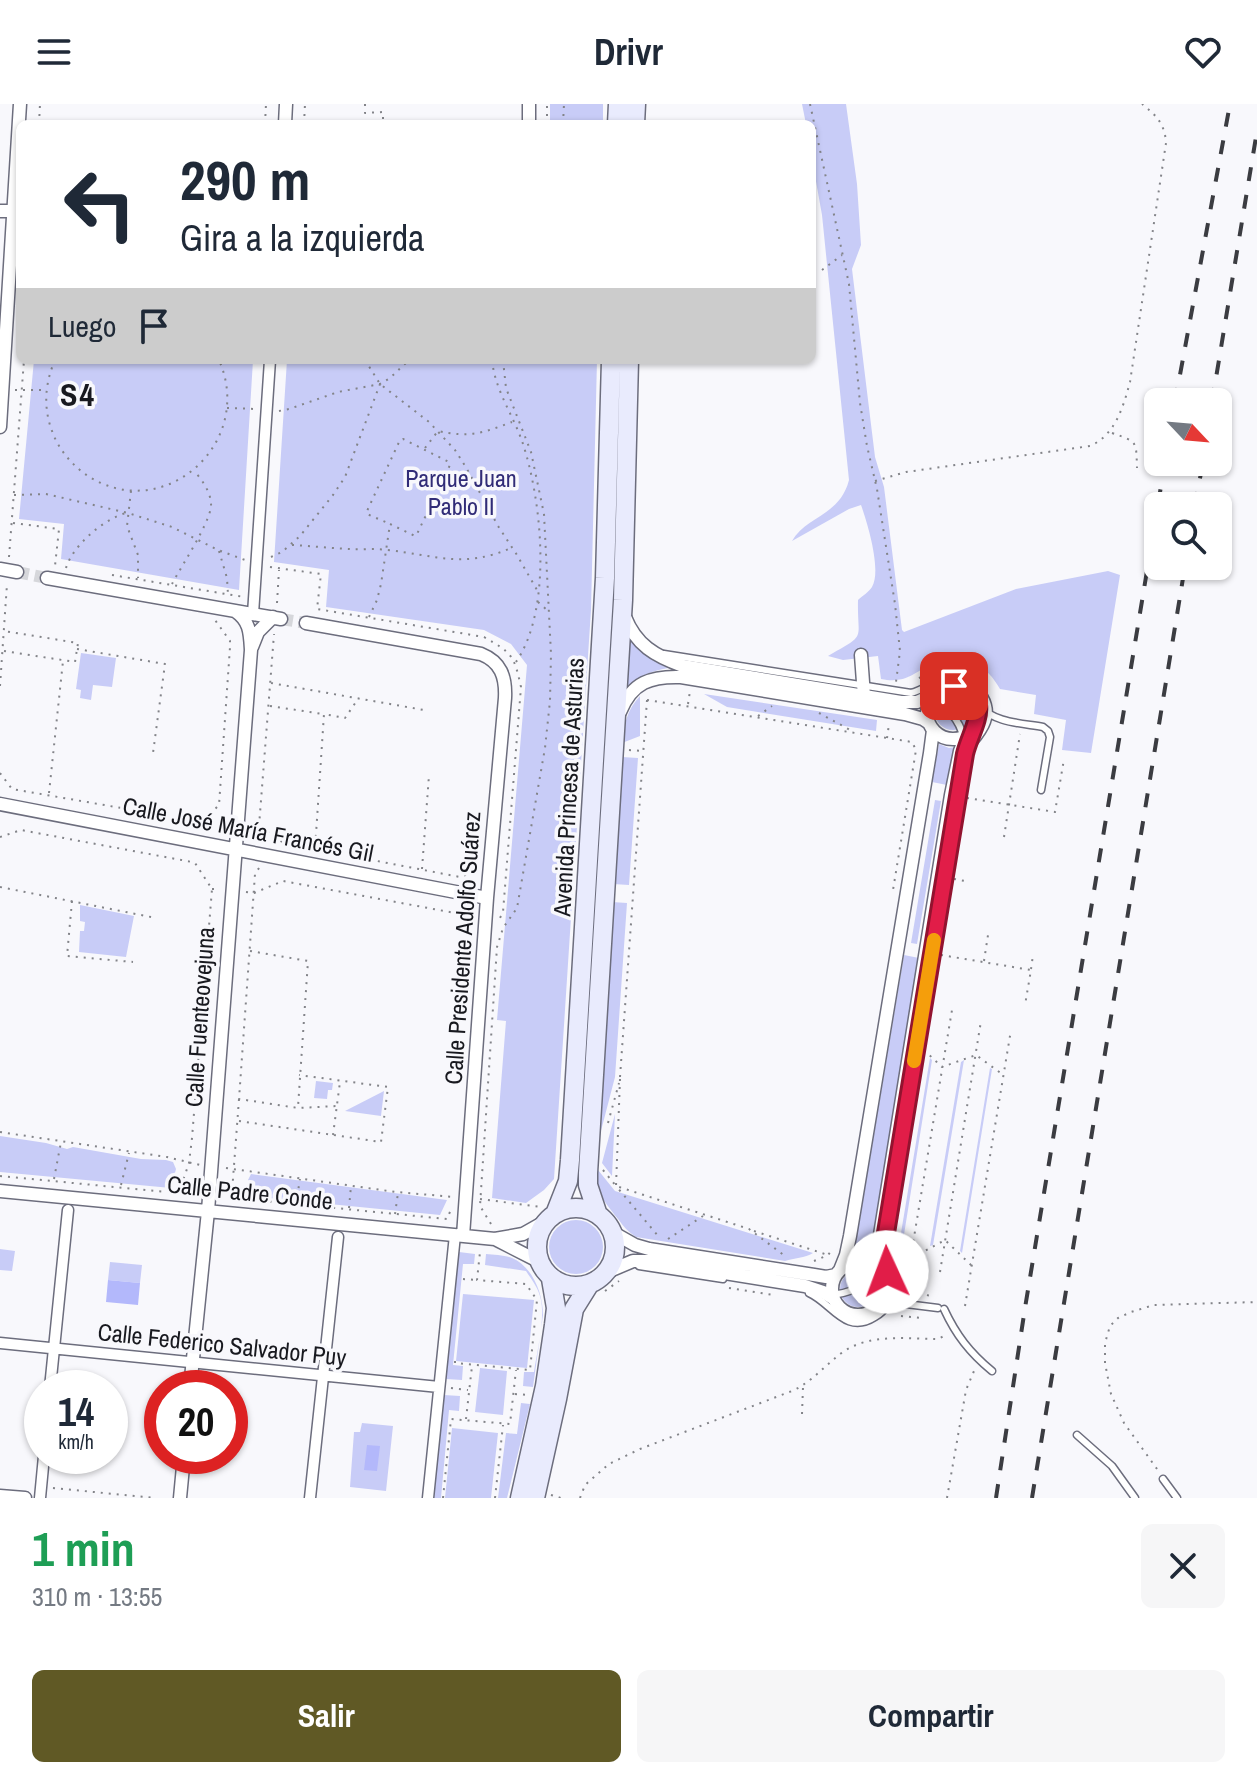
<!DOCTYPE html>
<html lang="es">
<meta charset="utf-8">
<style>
:root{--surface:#fff;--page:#f6f6f7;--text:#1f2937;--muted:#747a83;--accent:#605925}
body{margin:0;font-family:"Archivo Narrow",sans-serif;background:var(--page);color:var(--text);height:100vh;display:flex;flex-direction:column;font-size:30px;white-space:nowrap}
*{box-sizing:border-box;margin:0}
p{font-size:26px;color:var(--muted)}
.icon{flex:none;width:44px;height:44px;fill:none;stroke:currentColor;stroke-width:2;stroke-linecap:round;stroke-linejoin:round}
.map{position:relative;height:1394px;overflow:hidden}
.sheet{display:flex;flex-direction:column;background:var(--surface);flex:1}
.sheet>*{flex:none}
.hud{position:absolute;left:16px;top:16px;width:800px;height:244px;border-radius:12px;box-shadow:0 2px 6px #0004;background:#fff;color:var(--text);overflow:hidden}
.needle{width:52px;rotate:116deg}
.controls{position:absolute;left:1144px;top:284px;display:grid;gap:16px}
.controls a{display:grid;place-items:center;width:88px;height:88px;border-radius:12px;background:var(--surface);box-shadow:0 2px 6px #0004;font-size:40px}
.speed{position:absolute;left:24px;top:1266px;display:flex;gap:16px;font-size:40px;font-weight:700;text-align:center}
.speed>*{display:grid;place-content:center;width:104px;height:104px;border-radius:50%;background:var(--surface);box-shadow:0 2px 6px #0004;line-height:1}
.speed small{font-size:20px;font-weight:400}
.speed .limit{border:12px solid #d22;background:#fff;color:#111}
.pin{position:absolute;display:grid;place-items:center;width:68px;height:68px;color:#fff;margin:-34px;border-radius:16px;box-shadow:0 4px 12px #0006}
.me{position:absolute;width:88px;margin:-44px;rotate:358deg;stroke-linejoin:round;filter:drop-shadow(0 0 6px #0008)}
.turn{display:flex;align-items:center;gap:28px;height:168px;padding:0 32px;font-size:36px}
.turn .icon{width:104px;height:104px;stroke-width:2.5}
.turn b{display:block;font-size:56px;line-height:68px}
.then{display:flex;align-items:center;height:76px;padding:0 32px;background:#0003;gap:16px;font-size:30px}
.round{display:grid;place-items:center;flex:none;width:84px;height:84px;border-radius:12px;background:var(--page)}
.head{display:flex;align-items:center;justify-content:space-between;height:136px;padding:0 32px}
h1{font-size:48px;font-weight:800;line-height:60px;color:#1e9e55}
.cta{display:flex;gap:16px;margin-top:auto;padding:16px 32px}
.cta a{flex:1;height:92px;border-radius:12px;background:var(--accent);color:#fff;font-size:32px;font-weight:800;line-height:92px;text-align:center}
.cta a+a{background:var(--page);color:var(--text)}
header{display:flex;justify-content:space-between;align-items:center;height:104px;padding:0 32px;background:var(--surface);font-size:36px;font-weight:800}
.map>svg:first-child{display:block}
</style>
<header><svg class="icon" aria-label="menu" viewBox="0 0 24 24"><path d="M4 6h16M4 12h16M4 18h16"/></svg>Drivr<svg class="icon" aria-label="heart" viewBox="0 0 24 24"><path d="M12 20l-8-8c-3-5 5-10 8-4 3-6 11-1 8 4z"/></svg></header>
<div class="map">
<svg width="1257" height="1394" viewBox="0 0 1257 1394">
<rect width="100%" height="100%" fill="#f8f8fc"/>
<path fill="#c8ccf7" d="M550,0H603V20H550Z
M802,0H846L857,80L861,141L852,165L875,353L884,383L902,526L904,528L1016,485L1108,467L1120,471L1091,649L1062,646L1066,616L1034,610L1036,591L1000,585C988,563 968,549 941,557C917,563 911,581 881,575L878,552L843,556L828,552C868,529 857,538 858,496C862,492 869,488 872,483C882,466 867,418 861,401L849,405L792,437C806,412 840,412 849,376L822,111L812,55V20H806Z
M34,256H253L239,486L61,455L64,420L19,415Z
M287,256H597L591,506L554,1075L544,1086L526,1099L492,1094L506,917L497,916L527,561L511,540L484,526L326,503L329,466L274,458Z
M630,534C641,548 652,557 668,564C651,567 639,572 627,583Z
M81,549L116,554L112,583L93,581L91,596L80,594L81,586L76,585Z
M935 608a18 18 0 1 1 36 0a18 18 0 1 1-36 0Z
M704,590L877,616L876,627L727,603Z
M640,592V632L622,639C624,620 627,606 640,592Z
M939,640L949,644L955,643L947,681L932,678Z
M603,651H606L581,1048H577Z
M622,653L638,654L629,781L613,780Z
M935,696L941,697L917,840L911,839Z
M612,798L627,799L615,973L596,1046Z
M80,801L134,812L126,853L79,848L80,827H84L85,818L80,817Z
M904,851L919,854L871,1152L854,1150Z
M930,954L932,956L902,1143L899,1141Z
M964,956L933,1141L930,1142L961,958Z
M990,964L992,965L962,1149L960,1147Z
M316,977L333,979L332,986H328L327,995L314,994Z
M384,987L381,1012L345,1007Z
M615,1010L612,1072L602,1059Z
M0,1032L46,1039L67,1045L73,1043L141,1055L166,1056L173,1058L176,1065L171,1084L0,1068Z
M594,1061L615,1087L813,1149C805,1154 794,1154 785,1157L636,1133C626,1126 625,1124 618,1115C600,1092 598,1091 594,1061Z
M251,1070L447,1096L440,1111L249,1092L248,1076Z
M549 1143a27 27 0 1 1 54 0a27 27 0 1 1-54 0Z
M0,1145L15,1147L12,1167L0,1166Z
M459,1148L475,1150L474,1160H463L453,1261L463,1262L462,1276L446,1275Z
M486,1150C494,1151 505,1151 512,1154C533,1163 543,1190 543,1211L533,1283L523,1282L524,1268H534C537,1247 545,1217 541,1196C539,1185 532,1176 526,1167L485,1161Z
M110,1158L142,1161L140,1179L108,1176Z
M840 1185a18 18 0 1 1 36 0a18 18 0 1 1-36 0Z
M463,1190L534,1196L527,1264L456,1257Z
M480,1264L507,1267L503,1311L475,1308Z
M444,1291L460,1292L459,1307L449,1306L441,1394H434Z
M521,1299L530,1300L507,1394H498L506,1329L517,1330Z
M362,1319L393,1322L386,1387L350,1383L354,1328H360Z
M452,1324L498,1329L491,1394H445Z"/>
<path fill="#b3b8fb" d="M108,1176L140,1179L138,1201L106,1198Z
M367,1341L380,1342L377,1367L364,1366Z"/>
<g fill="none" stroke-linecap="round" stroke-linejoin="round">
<path stroke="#d6d7db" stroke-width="12" stroke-dasharray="12 6" stroke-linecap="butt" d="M17,468L47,474
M281,515L306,519"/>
<defs>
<path id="service" d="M664,550L911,589C924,586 934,576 947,574C970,570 996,594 987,618C983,630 972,640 965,650
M928,595C948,603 959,614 964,635
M978,601C995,619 1020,619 1043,623L1048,627L1050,633L1041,686
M925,887L962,665
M639,1162L723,1175
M884,1186L903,1199
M809,1189C832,1199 845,1232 875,1213C885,1207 891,1198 892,1187C892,1173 882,1164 883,1150
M829,1191C850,1190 864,1182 878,1166
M874,1205L906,1200L938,1204
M944,1205C956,1231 970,1249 992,1267
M1077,1331L1112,1362L1135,1394
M1163,1375L1177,1394"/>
<path id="pedestrian" d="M253,510L270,256
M0,1239L439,1283
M50,1284L68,1106
M40,1394L44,1352
M310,1394L338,1133
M428,1394L455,1131"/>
<path id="minor" d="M285,20L286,0
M529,20V0
M0,107L20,106
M0,323L20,0
M0,465L17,468
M47,474L281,515
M625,513C636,541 655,552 683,562L901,598H917L935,590
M306,519L481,550C501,558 506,573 505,594L487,794L463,1132
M252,543L258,528L273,513
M861,551L864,592
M927 609a26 26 0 1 1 52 0a26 26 0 1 1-52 0Z
M620,608C632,578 651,572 681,573L905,610L923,615L929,619
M0,700L487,794
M0,1087L495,1135L523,1130L546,1117
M612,1128L635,1141L649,1145L814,1171L826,1173L836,1171
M495,1135L538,1157
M832 1185a26 26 0 1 1 52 0a26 26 0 1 1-52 0Z
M840,1166L846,1151L850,1132L930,649L933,626
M607,1168L633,1157H650L805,1182L823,1188L834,1195
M877,1168L876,1159L879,1137L951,691L960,647L966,632
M190,1284L208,1107L251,546C250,529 250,517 235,507
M0,1392L25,1394
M180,1394L184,1352"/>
<path id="secondary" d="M617,20L618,0
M635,20L636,0
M537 1143a39 39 0 1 1 78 0a39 39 0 1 1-78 0Z
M555,1110L568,1077L570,1056L605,474L611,256
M598,1111L588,1081V1069L623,496L629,256
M520,1394L545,1282L554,1221L556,1204L551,1175
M535,1394L557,1295L574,1205L589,1181"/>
</defs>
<use href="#service" stroke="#6c6d7d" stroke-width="9"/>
<use href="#pedestrian" stroke="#6c6d7d" stroke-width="13"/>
<use href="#minor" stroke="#6c6d7d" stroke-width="15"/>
<use href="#secondary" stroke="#6c6d7d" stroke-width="21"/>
<path stroke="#838489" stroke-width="2" stroke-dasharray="2 6" stroke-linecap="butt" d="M365,0V9L383,8V20
M810,0L849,180L860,299L867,342L877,385L895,500L900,547L896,578
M39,20L40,0
M265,20L266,0
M304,20L305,0
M547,20V0
M563,20L564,0
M822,166L842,151
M55,256C45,279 43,303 52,327C58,344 70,359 85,370C162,423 256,340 219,256
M365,256L380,280L429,318L455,346L467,365L498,422L517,451L537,486
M492,256C495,286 512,309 522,337C542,396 553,504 516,558
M15,286H45
M227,304L256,305
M279,307L289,305L338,288L380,280L390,274L409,256
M1112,329C1138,338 1136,337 1137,364
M425,344L438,327C469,334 483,329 512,318
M875,377L906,368L1090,342C1115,331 1123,304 1130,278L1166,39C1165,20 1156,11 1142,0
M131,387L127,422L138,451V474
M14,391L46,390L128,409L172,423L218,446L245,456
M13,419L59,425L55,462
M292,441C311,442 330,444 349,445C361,446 375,444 387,446C435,451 463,465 511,444
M219,447L227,474L228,491
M9,453L24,256
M271,453L282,448L300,432L333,391L345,373L380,280
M270,463L321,470L317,505L484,533C512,549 514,551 521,583L503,808L499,816
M66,464C73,441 104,415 126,409
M112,471L244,493
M172,480C182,461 208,422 211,403C212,390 203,377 195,368
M538,498L547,506
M277,499L279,466
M369,513L377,496L381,480L390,420L415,432L417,430L450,361L449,358L403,335L400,336L367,407V410L390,420
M77,545L165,560L153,649
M4,547L75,558L78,539L4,527
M919,574C944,560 967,554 988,579
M271,579L424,606
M0,582L7,480
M647,596L912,638L916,646L893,786
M688,600L690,587
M270,602L323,610
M819,609L852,627
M758,612L772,602
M887,634L889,620
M629,646L643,647
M0,669L12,685L202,718L219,701L230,543V537L215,516
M49,689L63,557
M967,694L1055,708L1064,655
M261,723L285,740L315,745L324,610L345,614L358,595
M0,733L21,726L192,758L195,759L212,785L192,1034L189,1059L178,1091
M1004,733L1020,630
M262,738L259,722L274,530
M315,745L460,773L473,768L477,759
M259,764L255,770L239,995L298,1004L337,1002
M422,765L429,671
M954,775L965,777
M0,783L156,814
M212,785H220
M246,788L254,789L283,777L455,809L467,815L471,829
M72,797L67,852L133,858
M468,805L467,815L474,816
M250,847L308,857L298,1003
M941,851L1031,866L1025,901
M984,857L988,831
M1031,865L1033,851
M924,946L942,963L976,951L1002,970
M620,973L647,596
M620,975L616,1082L659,1133
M239,995L232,1088L233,1094L447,1115L452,1103
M239,1017L381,1038L388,983L299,971
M608,1019L619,979
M0,1028L167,1053L200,1061
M333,1031L340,978
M226,1064L396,1088L454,1093
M603,1066L616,1082L749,1125L785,1152
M0,1072L177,1089
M54,1075L61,1038
M121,1081L129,1049
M480,1095L541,1103
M296,1100L300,1075
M349,1104L351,1082
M395,1110L398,1089
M491,1120L480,1102L497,843L503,824L517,804L545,644L550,597L551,550L544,410L531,348L506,284L503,256
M754,1127L828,1151
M668,1135L703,1112
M894,1140L910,1155L945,1136L972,1162
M892,1147L917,987
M814,1157L828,1151L832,1146
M940,1168L981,917
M908,1169L952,906
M463,1175L477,1176
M902,1179L909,1186L917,1189
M729,1184L774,1191
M605,1187L619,1177
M919,1190L933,1192
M965,1202L1011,926
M901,1212L923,1214
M455,1257V1259L530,1266L537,1196L526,1180L477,1176L480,1148
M204,1284L205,1271
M451,1284L468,1286
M515,1290L528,1291
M802,1310L803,1283
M466,1315L472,1262
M1157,1365L1124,1319L1111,1290L1105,1259V1239L1110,1222L1118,1214L1131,1208L1154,1201L1257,1198
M53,1384L155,1394
M551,1391L561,1394
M443,1394L451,1315L510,1320L516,1266
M495,1394L503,1321
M580,1394L585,1381L609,1360L640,1345L792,1287C812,1278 825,1261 843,1248C870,1229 907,1235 938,1235L946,1231
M947,1394L966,1286L974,1267"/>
<use href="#service" stroke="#fff" stroke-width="6"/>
<use href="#pedestrian" stroke="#fff" stroke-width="10"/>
<use href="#minor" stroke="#fff" stroke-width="12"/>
<use href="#secondary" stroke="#e9ebfd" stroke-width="18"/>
<path stroke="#3b3c41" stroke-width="4" stroke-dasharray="14 14" stroke-linecap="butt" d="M1175,298L1230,0
M1212,298L1257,27
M1195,402L1203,358
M996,1394L1025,1204L1165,358
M1032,1394L1185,462"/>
</g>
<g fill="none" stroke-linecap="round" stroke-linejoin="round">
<defs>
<path id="route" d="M887,1168L883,1162L882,1153L965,650C971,624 997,592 954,582"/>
</defs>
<use href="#route" stroke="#92132f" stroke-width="20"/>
<use href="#route" stroke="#e11d48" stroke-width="14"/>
<path stroke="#f59e0b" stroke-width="14" d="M914,957L934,836"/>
</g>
<g text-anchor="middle" stroke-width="7" stroke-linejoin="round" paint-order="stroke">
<g font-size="24" fill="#312c77" stroke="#f8f8fc">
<text x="461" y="383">Parque Juan<tspan x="461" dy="28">Pablo II</tspan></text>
</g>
<g font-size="24" fill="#18191f" stroke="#f8f8fc">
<text transform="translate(569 683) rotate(-87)" y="8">Avenida Princesa de Asturias</text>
<text transform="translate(248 726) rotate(11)" y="8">Calle José María Francés Gil</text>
<text transform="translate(463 844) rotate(-86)" y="8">Calle Presidente Adolfo Suárez</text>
<text transform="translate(200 913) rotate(-86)" y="8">Calle Fuenteovejuna</text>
<text transform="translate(250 1089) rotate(6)" y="8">Calle Padre Conde</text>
<text transform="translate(222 1241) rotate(6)" y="8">Calle Federico Salvador Puy</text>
</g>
<g font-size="32" font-weight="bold" letter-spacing="2" fill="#18191f" stroke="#f8f8fc">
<text x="78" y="302">S4</text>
</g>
</g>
</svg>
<div class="controls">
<a><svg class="needle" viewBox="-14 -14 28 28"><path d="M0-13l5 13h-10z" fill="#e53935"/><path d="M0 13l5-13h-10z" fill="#747a83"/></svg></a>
<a><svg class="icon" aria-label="search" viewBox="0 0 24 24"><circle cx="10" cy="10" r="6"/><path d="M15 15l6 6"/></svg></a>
</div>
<div class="speed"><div>14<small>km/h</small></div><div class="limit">20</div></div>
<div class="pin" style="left:954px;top:582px;background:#d93025"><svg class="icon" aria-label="arrive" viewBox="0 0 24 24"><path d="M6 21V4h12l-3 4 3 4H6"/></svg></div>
<svg class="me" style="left:887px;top:1168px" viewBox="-20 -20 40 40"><circle r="19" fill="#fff"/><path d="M0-13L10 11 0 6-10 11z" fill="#e11d48"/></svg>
<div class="hud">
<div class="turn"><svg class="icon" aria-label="left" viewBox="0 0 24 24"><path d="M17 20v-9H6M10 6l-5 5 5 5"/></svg><div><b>290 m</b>Gira a la izquierda</div></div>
<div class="then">Luego<svg class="icon" aria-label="arrive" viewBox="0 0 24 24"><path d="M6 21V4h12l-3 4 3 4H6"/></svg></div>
</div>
</div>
<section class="sheet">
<div class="head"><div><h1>1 min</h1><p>310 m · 13:55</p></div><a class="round"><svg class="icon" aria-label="close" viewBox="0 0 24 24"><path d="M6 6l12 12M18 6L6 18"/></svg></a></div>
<div class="cta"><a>Salir</a><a>Compartir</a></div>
</section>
